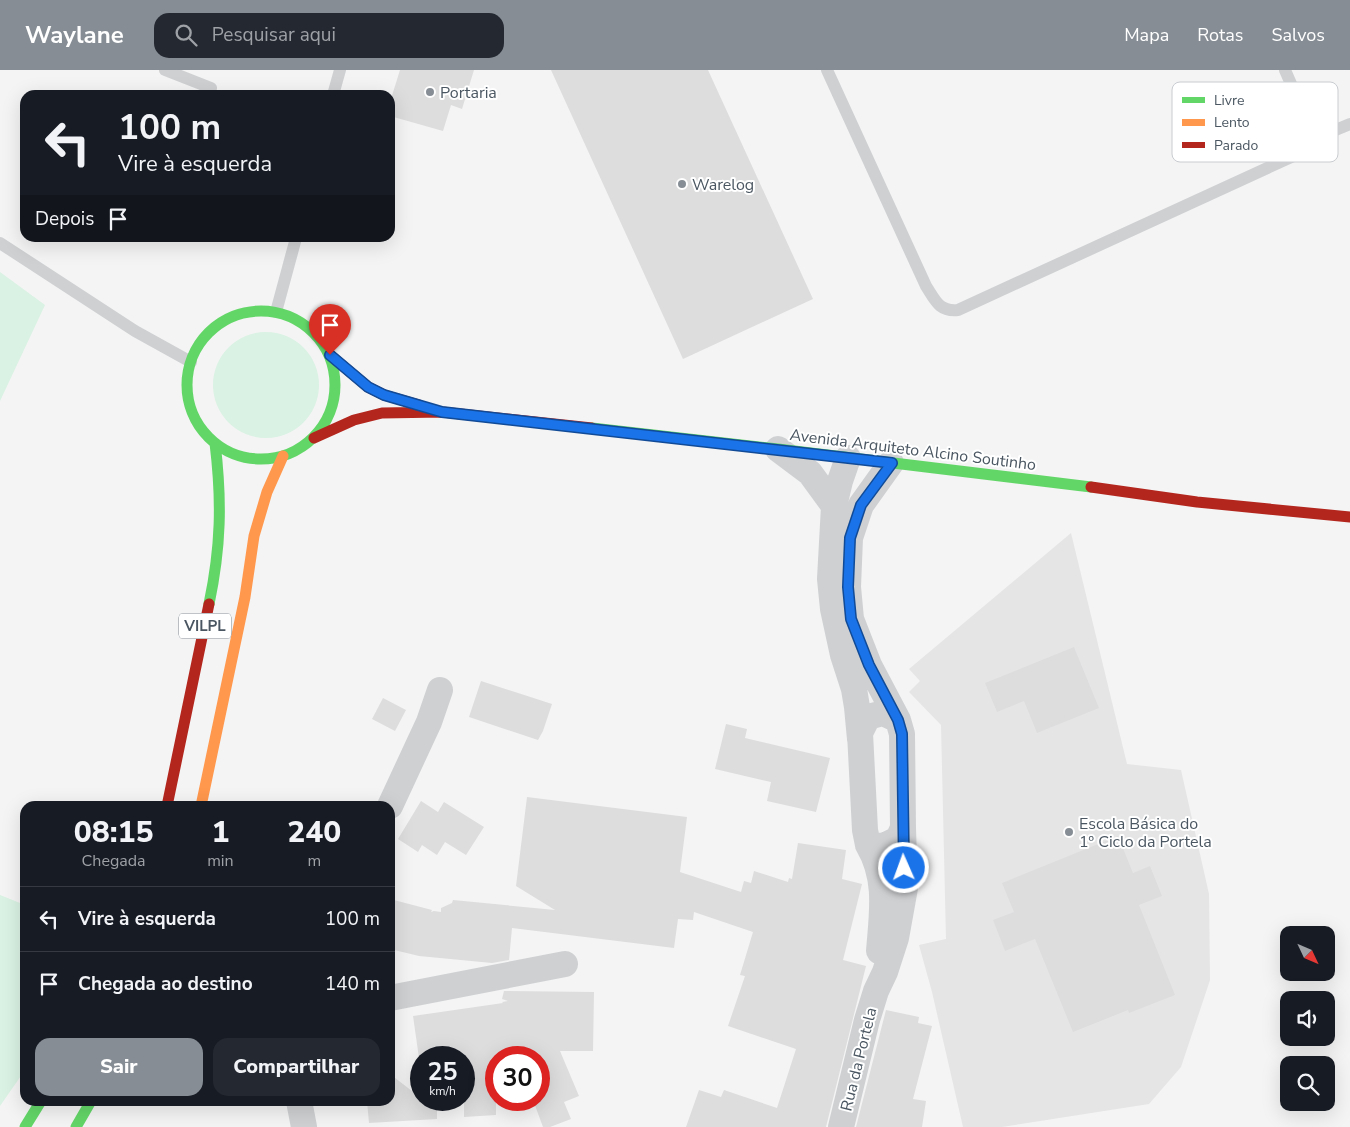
<!DOCTYPE html>
<html lang="pt">
<meta charset="utf-8">
<style>
:root{--surface:#171b24;--page:#242831;--text:#f1f3f6;--muted:#9ea1a6;--line:#363941;--accent:#868d94}
body{margin:0;font-family:"Nunito Sans",sans-serif;background:var(--page);color:var(--text);height:100vh;display:flex;flex-direction:column;font-size:19px;white-space:nowrap}
*{box-sizing:border-box;margin:0}
p{font-size:16px;color:var(--muted)}
.icon{flex:none;width:28px;height:28px;fill:none;stroke:currentColor;stroke-width:2;stroke-linecap:round;stroke-linejoin:round}
.map{position:relative;flex:1;overflow:hidden}
.panel{position:absolute;left:20px;top:731px;width:375px;height:305px;display:flex;flex-direction:column;background:var(--surface);border-radius:15px;box-shadow:0 5px 20px #0002}
.panel>*{flex:none}
.banner{position:absolute;left:20px;top:20px;width:375px;height:152px;border-radius:15px;box-shadow:0 5px 20px #0002;background:#171b24;color:var(--text);overflow:hidden}
.needle{width:32px;rotate:134deg}
.buttons{position:absolute;left:1280px;top:856px;display:grid;gap:10px}
.buttons a{display:grid;place-items:center;width:55px;height:55px;border-radius:10px;background:var(--surface);box-shadow:0 5px 20px #0002;font-size:25px}
.speed{position:absolute;left:410px;top:976px;display:flex;gap:10px;font-size:25px;font-weight:700;text-align:center}
.speed>*{display:grid;place-content:center;width:65px;height:65px;border-radius:50%;background:var(--surface);box-shadow:0 5px 20px #0002;line-height:1}
.speed small{font-size:12px;font-weight:400}
.speed .limit{border:8px solid #d22;background:#fff;color:#111}
.pin{position:absolute;display:grid;place-items:center;width:42px;height:42px;color:#fff;margin:-51px -21px;border-radius:50% 50% 50% 0;rotate:-45deg;box-shadow:0 0 5px #0007}
.pin .icon{rotate:45deg}
.me{position:absolute;width:55px;margin:-28px;rotate:358deg;stroke-linejoin:round;filter:drop-shadow(0 0 4px #0008)}
.turn{display:flex;align-items:center;gap:18px;height:105px;padding:0 15px;font-size:22px}
.turn .icon{width:65px;height:65px;stroke-width:2.5}
.turn b{display:block;font-size:35px;line-height:42px}
.then{display:flex;align-items:center;height:48px;padding:0 15px;background:#0003;gap:10px;font-size:19px}
.eta{display:flex;justify-content:space-evenly;align-items:center;height:85px;text-align:center}
.eta b{font-size:30px;font-weight:800;line-height:35px}
.cta{display:flex;gap:10px;margin-top:auto;padding:10px 15px}
.cta a{flex:1;height:58px;border-radius:15px;background:var(--accent);color:#fff;font-size:20px;font-weight:800;line-height:58px;text-align:center}
.cta a+a{background:var(--page);color:var(--text)}
ul{padding:0;list-style:none}
li{display:flex;align-items:center;gap:15px;height:65px;padding:0 15px;border-top:1px solid var(--line)}
li div{flex:1}
li b{display:block;font-size:19px}
li em{font-style:normal}
header{display:flex;align-items:center;gap:30px;box-sizing:border-box;height:70px;padding:0 25px;background:var(--accent);color:#fff}
header strong{font-size:24px}
nav{display:flex;gap:28px;margin-inline-start:auto;font-size:18px}
.search{width:350px;height:45px;background:var(--page);display:flex;align-items:center;gap:12px;box-sizing:border-box;padding:0 18px;border-radius:15px;color:var(--muted);font-size:19px}
.map>svg:first-child{display:block}
</style>
<header>
<strong>Waylane</strong>
<div class="search"><svg class="icon" aria-label="search" viewBox="0 0 24 24"><circle cx="10" cy="10" r="6"/><path d="M15 15l6 6"/></svg>Pesquisar aqui</div>
<nav><a>Mapa</a><a>Rotas</a><a>Salvos</a></nav>
</header>
<div class="map">
<svg width="1350" height="1057" viewBox="0 0 1350 1057">
<rect width="100%" height="100%" fill="#f4f4f4"/>
<path fill="#e6e5e6" d="M1071,463L1127,694L1181,700L1209,824L1210,910L1181,997L1149,1034L1002,1057H963L932,922L919,875L946,869L941,655L909,622L920,611L909,599Z"/>
<path fill="#d9f2e3" d="M0,202L45,235L0,331Z
M213 315a53 53 0 1 1 106 0a53 53 0 1 1-106 0Z
M0,825L25,835V1000L0,1036Z"/>
<path fill="#ddddde" d="M400,0H474L462,39L451,35L443,61L390,46V32Z
M551,0H708L813,229L683,289Z
M1074,577L1099,638L1037,663L1024,631L997,642L985,613Z
M481,611L552,634L543,661L538,670L469,647Z
M383,628L406,640L395,661L372,649Z
M726,654L747,659L745,668L830,688L816,742L767,731L771,712L715,699Z
M527,727L687,747L680,802L741,822L744,811L751,813L754,801L788,812L789,808L792,809L798,773L846,780L842,809L862,814L843,890L866,896L826,1057H686L699,1020L721,1027L724,1020L777,1038L796,979L728,956L745,906L740,905L753,862L694,842L693,850L678,849L674,878L512,858L509,890L492,893L419,886L390,879V829L432,840L431,842L434,841L441,842V838L452,833L453,830L555,840L516,816Z
M421,731L438,742L444,732L484,757L466,785L445,772L437,785L422,775L418,782L398,769Z
M1118,766L1133,803L1150,796L1162,826L1139,835L1175,925L1129,943L1128,940L1073,962L1035,869L1005,881L993,850L1014,842L1002,813Z
M504,921L594,922L593,981H560L579,1026L564,1032L571,1049L550,1057H543L533,1030H539V988H496V1045L464,1047V988H419L413,946L503,933L502,932L508,931L502,929Z
M886,940L919,947L918,953L932,956L913,1029L926,1031L922,1057H856Z
M390,1004L421,1028V1031H437V1049L369,1053L367,1031H390Z"/>
<g fill="none" stroke-linecap="round" stroke-linejoin="round">
<path stroke="#ced0d2" stroke-width="12" d="M165,0L211,18
M827,0L926,216C935,230 939,242 958,240L1300,83L1309,71L1305,46L1285,0
M333,25L340,0
M1309,71L1350,54
M0,173L135,261L191,292
M276,242L296,168"/>
<path stroke="#ced0d2" stroke-width="26" d="M778,379L810,403L834,436
M848,388L840,411L834,436L830,509L833,539L843,585L854,619L857,637L860,669
M891,393L861,435L850,468L848,517L851,549L869,595L898,650
M883,643L898,650L902,664L903,758L898,769L884,776L868,775L865,760L860,663L868,647Z
M390,736L429,652L440,620
M868,775C888,809 882,843 879,881
M390,928L565,894
M299,1031L304,1057
M841,1057L867,950L876,921L885,902L896,868L905,818L903,758"/>
<path stroke="#63d668" stroke-width="11" d="M187 315a74 74 0 1 1 148 0a74 74 0 1 1-148 0Z
M592,358L778,379L1091,417
M209,534C221,477 222,431 215,373
M25,1057L41,1031
M76,1057L91,1031"/>
<path stroke="#ff974d" stroke-width="11" d="M201,736L245,527L254,466L267,422L283,386"/>
<path stroke="#b3261e" stroke-width="11" d="M330,285L368,317L384,325L419,335
M314,368L354,350L382,343L442,342L592,358
M1091,417L1197,432L1350,447
M167,736L209,534"/>
</g>
<g fill="none" stroke-linecap="round" stroke-linejoin="round">
<defs>
<path id="route" d="M330,285L368,317L384,325L442,342L892,393L861,435L850,468L848,517L851,549L869,595L898,650L902,664L904,798"/>
</defs>
<use href="#route" stroke="#114b97" stroke-width="12"/>
<use href="#route" stroke="#1a73e8" stroke-width="9"/>
</g>
<g fill="#868d94" stroke="#fff" stroke-width="2">
<circle cx="430" cy="22" r="5"/>
<circle cx="682" cy="114" r="5"/>
<circle cx="1069" cy="762" r="5"/>
</g>
<g text-anchor="middle" stroke-width="4" stroke-linejoin="round" paint-order="stroke">
<rect fill="#fff" stroke="#808990" stroke-width="1" x="179" y="543.5" width="52" height="25" rx="4"/>
<g font-size="15" font-weight="bold" fill="#4a5661">
<text x="205" y="561">VILPL</text>
</g>
<g font-size="16" fill="#4a5661" stroke="#fff" text-anchor="start">
<text x="440" y="28">Portaria</text>
<text x="692" y="120">Warelog</text>
<text x="1079" y="759">Escola Básica do<tspan x="1079" dy="18">1º Ciclo da Portela</tspan></text>
</g>
<g font-size="16" fill="#4a5661" stroke="#fff">
<text transform="translate(913 379) rotate(7)" y="6">Avenida Arquiteto Alcino Soutinho</text>
<text transform="translate(858 989) rotate(-76)" y="6">Rua da Portela</text>
</g>
</g>
<rect x="1172" y="12" width="166" height="80" rx="8" fill="#fff" stroke="#c9ccd0" stroke-width="1"/>
<rect x="1182" y="27" width="23" height="6" fill="#63d668"/>
<rect x="1182" y="49" width="23" height="7" fill="#ff974d"/>
<rect x="1182" y="72" width="23" height="6" fill="#b3261e"/>
<g font-size="14" fill="#4a5661">
<text x="1214" y="35">Livre</text>
<text x="1214" y="57">Lento</text>
<text x="1214" y="80">Parado</text>
</g>
</svg>
<div class="buttons">
<a><svg class="needle" viewBox="-14 -14 28 28"><path d="M0-13l5 13h-10z" fill="#e53935"/><path d="M0 13l5-13h-10z" fill="#9ea1a6"/></svg></a>
<a><svg class="icon" aria-label="sound" viewBox="0 0 24 24"><path d="M4 9h4l5-4v14l-5-4H4zM17 9q2 3 0 6"/></svg></a>
<a><svg class="icon" aria-label="search" viewBox="0 0 24 24"><circle cx="10" cy="10" r="6"/><path d="M15 15l6 6"/></svg></a>
</div>
<div class="speed"><div>25<small>km/h</small></div><div class="limit">30</div></div>
<div class="pin" style="left:330px;top:285px;background:#d93025"><svg class="icon" aria-label="arrive" viewBox="0 0 24 24"><path d="M6 21V4h12l-3 4 3 4H6"/></svg></div>
<svg class="me" style="left:904px;top:798px" viewBox="-20 -20 40 40"><circle r="17" fill="#1a73e8" stroke="#fff" stroke-width="3"/><path d="M0-11L8 9 0 5-8 9z" fill="#fff"/></svg>
<div class="banner">
<div class="turn"><svg class="icon" aria-label="left" viewBox="0 0 24 24"><path d="M17 20v-9H6M10 6l-5 5 5 5"/></svg><div><b>100 m</b>Vire à esquerda</div></div>
<div class="then">Depois<svg class="icon" aria-label="arrive" viewBox="0 0 24 24"><path d="M6 21V4h12l-3 4 3 4H6"/></svg></div>
</div>
<section class="panel">
<div class="eta">
<div><b>08:15</b><p>Chegada</p></div>
<div><b>1</b><p>min</p></div>
<div><b>240</b><p>m</p></div>
</div>
<ul>
<li><svg class="icon" aria-label="left" viewBox="0 0 24 24"><path d="M17 20v-9H6M10 6l-5 5 5 5"/></svg><div><b>Vire à esquerda</b></div><em>100 m</em></li>
<li><svg class="icon" aria-label="arrive" viewBox="0 0 24 24"><path d="M6 21V4h12l-3 4 3 4H6"/></svg><div><b>Chegada ao destino</b></div><em>140 m</em></li>
</ul>
<div class="cta"><a>Sair</a><a>Compartilhar</a></div>
</section>
</div>
